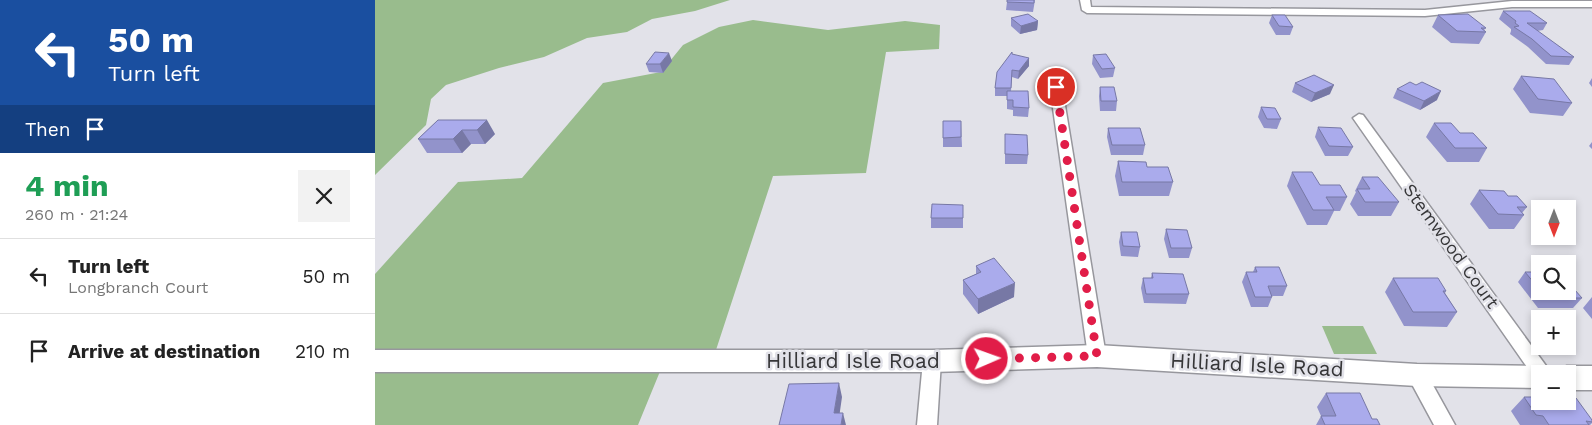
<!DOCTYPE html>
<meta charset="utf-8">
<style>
:root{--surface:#fff;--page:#f2f2f2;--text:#222;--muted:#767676;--line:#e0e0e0}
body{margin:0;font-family:"Work Sans",sans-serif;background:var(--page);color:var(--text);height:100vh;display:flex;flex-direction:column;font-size:19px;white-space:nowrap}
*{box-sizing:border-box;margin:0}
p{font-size:16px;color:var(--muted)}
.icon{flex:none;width:28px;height:28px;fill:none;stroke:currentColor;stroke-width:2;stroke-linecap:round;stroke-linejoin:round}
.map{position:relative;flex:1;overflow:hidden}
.side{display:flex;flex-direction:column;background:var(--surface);width:375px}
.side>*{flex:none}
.banner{background:#1a4fa0;color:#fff;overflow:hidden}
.needle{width:32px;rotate:180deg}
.buttons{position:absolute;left:1156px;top:200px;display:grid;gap:10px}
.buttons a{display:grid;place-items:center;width:45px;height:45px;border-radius:0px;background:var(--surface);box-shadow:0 2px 8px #0003;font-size:25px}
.pin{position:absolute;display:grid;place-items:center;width:42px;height:42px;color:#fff;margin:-21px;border:2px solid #fff;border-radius:50%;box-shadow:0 1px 5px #0007}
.me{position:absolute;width:55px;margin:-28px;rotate:88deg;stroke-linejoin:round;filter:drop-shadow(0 0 4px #0008)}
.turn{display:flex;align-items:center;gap:18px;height:105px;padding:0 25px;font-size:22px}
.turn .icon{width:65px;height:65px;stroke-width:2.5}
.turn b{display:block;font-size:35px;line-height:42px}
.then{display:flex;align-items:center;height:48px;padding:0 25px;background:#0003;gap:10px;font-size:19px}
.round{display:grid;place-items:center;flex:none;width:52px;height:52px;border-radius:0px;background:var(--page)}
.summary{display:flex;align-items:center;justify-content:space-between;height:85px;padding:0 25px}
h1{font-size:30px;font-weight:700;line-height:38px;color:#1e9e55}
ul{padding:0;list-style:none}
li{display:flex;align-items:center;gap:15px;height:75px;padding:0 25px;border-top:1px solid var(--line)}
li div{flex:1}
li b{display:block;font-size:19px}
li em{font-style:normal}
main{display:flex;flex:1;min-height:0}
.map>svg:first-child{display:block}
</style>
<main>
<section class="side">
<div class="banner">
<div class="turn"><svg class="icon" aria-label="left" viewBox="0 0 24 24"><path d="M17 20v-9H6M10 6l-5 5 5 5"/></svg><div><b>50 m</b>Turn left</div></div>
<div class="then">Then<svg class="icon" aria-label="arrive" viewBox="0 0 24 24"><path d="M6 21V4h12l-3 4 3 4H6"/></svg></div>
</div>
<div class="summary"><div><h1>4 min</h1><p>260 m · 21:24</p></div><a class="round"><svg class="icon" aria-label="close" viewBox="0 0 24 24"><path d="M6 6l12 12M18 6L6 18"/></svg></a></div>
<ul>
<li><svg class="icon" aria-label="left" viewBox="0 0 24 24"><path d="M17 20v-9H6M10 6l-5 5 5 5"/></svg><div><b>Turn left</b><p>Longbranch Court</p></div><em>50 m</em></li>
<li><svg class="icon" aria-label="arrive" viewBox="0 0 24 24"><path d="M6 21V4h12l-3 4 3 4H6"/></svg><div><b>Arrive at destination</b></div><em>210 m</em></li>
</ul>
</section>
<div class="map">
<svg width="1217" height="425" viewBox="0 0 1217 425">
<rect width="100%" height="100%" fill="#e2e2e9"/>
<path fill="#99bc8d" d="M0,0H355L320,11L277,19L252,32L212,38L169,57L124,68L71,85L56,99L51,125L0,175Z
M378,20L453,30L530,21L565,25L564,49L511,52L491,173L398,176L340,353H0V274L83,182L147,178L228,83L286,72L308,45L344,27Z
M947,326H988L1002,354H959Z
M0,368L286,369L263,425H0Z"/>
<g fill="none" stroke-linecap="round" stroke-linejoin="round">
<defs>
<path id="street" d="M705,0H715L716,7L1050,10L1137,1H1217V7H1137L1050,16L712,13L707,10Z
M681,83L687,87L731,356L729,361L722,364L715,361L713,356L675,87Z
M984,114L988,115L1177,374H1165V381L1161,380L978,118Z
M557,353L564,356L566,361L562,425H542L548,361L550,356Z
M1042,367L1049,369L1080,425H1059L1032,375L1035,369Z"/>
<path id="secondary" d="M722,345L1042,364L1165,366L1175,369L1177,374H1165V388L1042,386L722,367L557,372H0V350H557Z
M1192,366H1217V390H1192V374H1181L1182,370Z"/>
</defs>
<use href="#street" stroke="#97979d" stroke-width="3"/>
<use href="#secondary" stroke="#97979d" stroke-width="3"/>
<use href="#street" fill="#fff" fill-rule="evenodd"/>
<use href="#secondary" fill="#fff" fill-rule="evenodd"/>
</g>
<path fill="#9293cb" d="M660,0L658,12L631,10L632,2Z
M1128,11L1172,23L1168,30L1162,31L1199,57L1194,65L1171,64L1153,47L1135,34L1136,31V29L1124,19Z
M897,15L918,27L915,35H901L894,23Z
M1063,15L1111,28L1109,30L1111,32L1104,44L1076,43L1057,27Z
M636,18L663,21L662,30L645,34L636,26Z
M637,54L654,66L643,79L637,77L636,91L654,108L653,117L638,116V110L632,109V96H620V88Z
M718,55L740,68L738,77L725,78L717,64Z
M297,61L288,73L274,72L271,64Z
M1146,76L1197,103L1188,116L1155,113L1138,89Z
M1217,78V87L1214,83Z
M920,83L955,94L936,102L917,92Z
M725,87L742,101L741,111H725L724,96Z
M1022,89L1062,100L1045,110L1018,98Z
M886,107L906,119L902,129L889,128L883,117Z
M63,120L120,134L110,144H96L87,153H52L43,139Z
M586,121L587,147H568V138Z
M1059,123L1085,133L1112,148L1104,162H1072L1051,137Z
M943,127L978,147L973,156H950L940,137Z
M733,128L770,145L768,155H736L732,137Z
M630,134L653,155L652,164H630Z
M1217,142V149L1214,146Z
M743,161L772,167L798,182L794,196H744L740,176Z
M917,172L945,185L972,197L965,211H959L952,225H932L912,186Z
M987,177L1024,202L1016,216H983L975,204L981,192L980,191Z
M1104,190L1133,196L1152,207L1147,213L1149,215L1139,229H1114L1095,204Z
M588,205V228H556V218Z
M791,229L817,248L814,258H794L789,239Z
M746,232L765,247L763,257L746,256L744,242Z
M601,266L639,297L603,314L588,294V280L601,274Z
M880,267L912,286L908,296H897V297L893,307H876L867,282L871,272H878Z
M1150,272H1165V291H1192L1207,298L1198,308H1163L1143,282Z
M777,273L814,294L811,304L769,303L766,288L768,278H776Z
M1018,278L1071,291L1070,293L1082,312L1072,327L1029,326L1010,292Z
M1217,297V319L1208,308Z
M951,393L997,419L1005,425H941L946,416L942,407Z
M1149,397L1217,420V423L1215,425H1145L1136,411Z"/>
<path fill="#7778a5" d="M663,21L662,30L645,34L646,26Z
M294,53L297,61L288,73L285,64Z
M654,58V66L643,79L644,71Z
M959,85L955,94L936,102L940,93Z
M1066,91L1062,100L1045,110L1049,101Z
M112,120L120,134L110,144L102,130Z
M87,130L96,144L87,153L78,139Z
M640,283L639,297L603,314V299Z
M464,383L467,397L463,425L459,413Z
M468,413L471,425H466Z"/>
<path fill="#aaabec" stroke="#7778a5" d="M632,0H659V3L632,2Z
M1128,11H1155L1172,23H1152L1199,57L1176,56L1157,39L1139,27L1144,26L1140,23L1141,21Z
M653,14L663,21L646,26L636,18Z
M1093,14L1111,28H1106L1111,32L1082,31L1063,15Z
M897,15H910L918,27L904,26Z
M280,52L294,53L285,64H271Z
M637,52V54L654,58L644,71L637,70L636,88H620L622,72Z
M731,54L740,68L727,69L718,55Z
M939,75L959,85L940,93L920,83Z
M1146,76L1179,79L1197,103L1163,99Z
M1035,82L1041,85L1047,82L1066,91L1049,101L1022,89Z
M725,87H739L742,101H726Z
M632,91H653L654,108L638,107V100H632Z
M886,107L900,108L906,119H892Z
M63,120H112L102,130H87L78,139H43Z
M568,121H586V137L568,138Z
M1059,123H1076L1085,133H1098L1112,148H1080Z
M943,127L966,128L978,147L954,146Z
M733,128H765L770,145H737Z
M630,134L652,135L653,155L630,154Z
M743,161L771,162L772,167H793L798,182H747Z
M917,172H937L945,185H965L972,197H951L959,210H938Z
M987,177H1003L1024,202H990L982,189H995Z
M1104,190L1129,191L1133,196H1142L1152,207H1142L1149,215L1123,214Z
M557,204L588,205V218H556Z
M791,229L812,230L817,248H796Z
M746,232H762L765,247L748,246Z
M619,258L640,283L603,299L588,280L606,272L601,266Z
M880,267H904L912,286H893L897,297H880L871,272H882Z
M1150,272H1165V290Z
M777,273L808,274L814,294H771L768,278H778Z
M1018,278H1063L1071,291H1068L1082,312H1038Z
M1192,281L1207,298H1172L1166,291H1192Z
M464,383L459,413H468L466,425H404L414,384Z
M951,393H985L997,419H1002L1005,425H950L946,416H961Z
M1149,397H1165V401H1192V398H1201L1217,420V422L1211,421L1214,425H1174L1168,416L1161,415Z"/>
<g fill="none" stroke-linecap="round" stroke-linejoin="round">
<path stroke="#e11d48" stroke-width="9" stroke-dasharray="0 16.2" d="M612,359L722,356L681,87"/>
</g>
<g text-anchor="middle" stroke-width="5" stroke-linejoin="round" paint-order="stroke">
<g font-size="18" fill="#363638" stroke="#e2e2e9">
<text transform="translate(1076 246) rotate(54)" y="6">Stemwood Court</text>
</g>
<g font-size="21" fill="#363638" stroke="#e2e2e9">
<text x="478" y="368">Hilliard Isle Road</text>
<text transform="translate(882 365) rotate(3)" y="7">Hilliard Isle Road</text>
</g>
</g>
</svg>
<div class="buttons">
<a><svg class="needle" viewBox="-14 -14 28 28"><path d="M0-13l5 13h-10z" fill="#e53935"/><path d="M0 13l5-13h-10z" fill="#767676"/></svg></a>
<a><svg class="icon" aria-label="search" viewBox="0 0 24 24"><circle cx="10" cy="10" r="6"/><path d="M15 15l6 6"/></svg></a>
<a>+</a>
<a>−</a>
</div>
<div class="pin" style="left:681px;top:87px;background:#d93025"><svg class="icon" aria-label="arrive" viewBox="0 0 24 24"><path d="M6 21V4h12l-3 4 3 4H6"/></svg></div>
<svg class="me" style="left:612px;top:359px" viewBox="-20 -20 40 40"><circle r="17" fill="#e11d48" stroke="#fff" stroke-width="3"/><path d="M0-11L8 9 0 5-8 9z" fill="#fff"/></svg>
</div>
</main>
